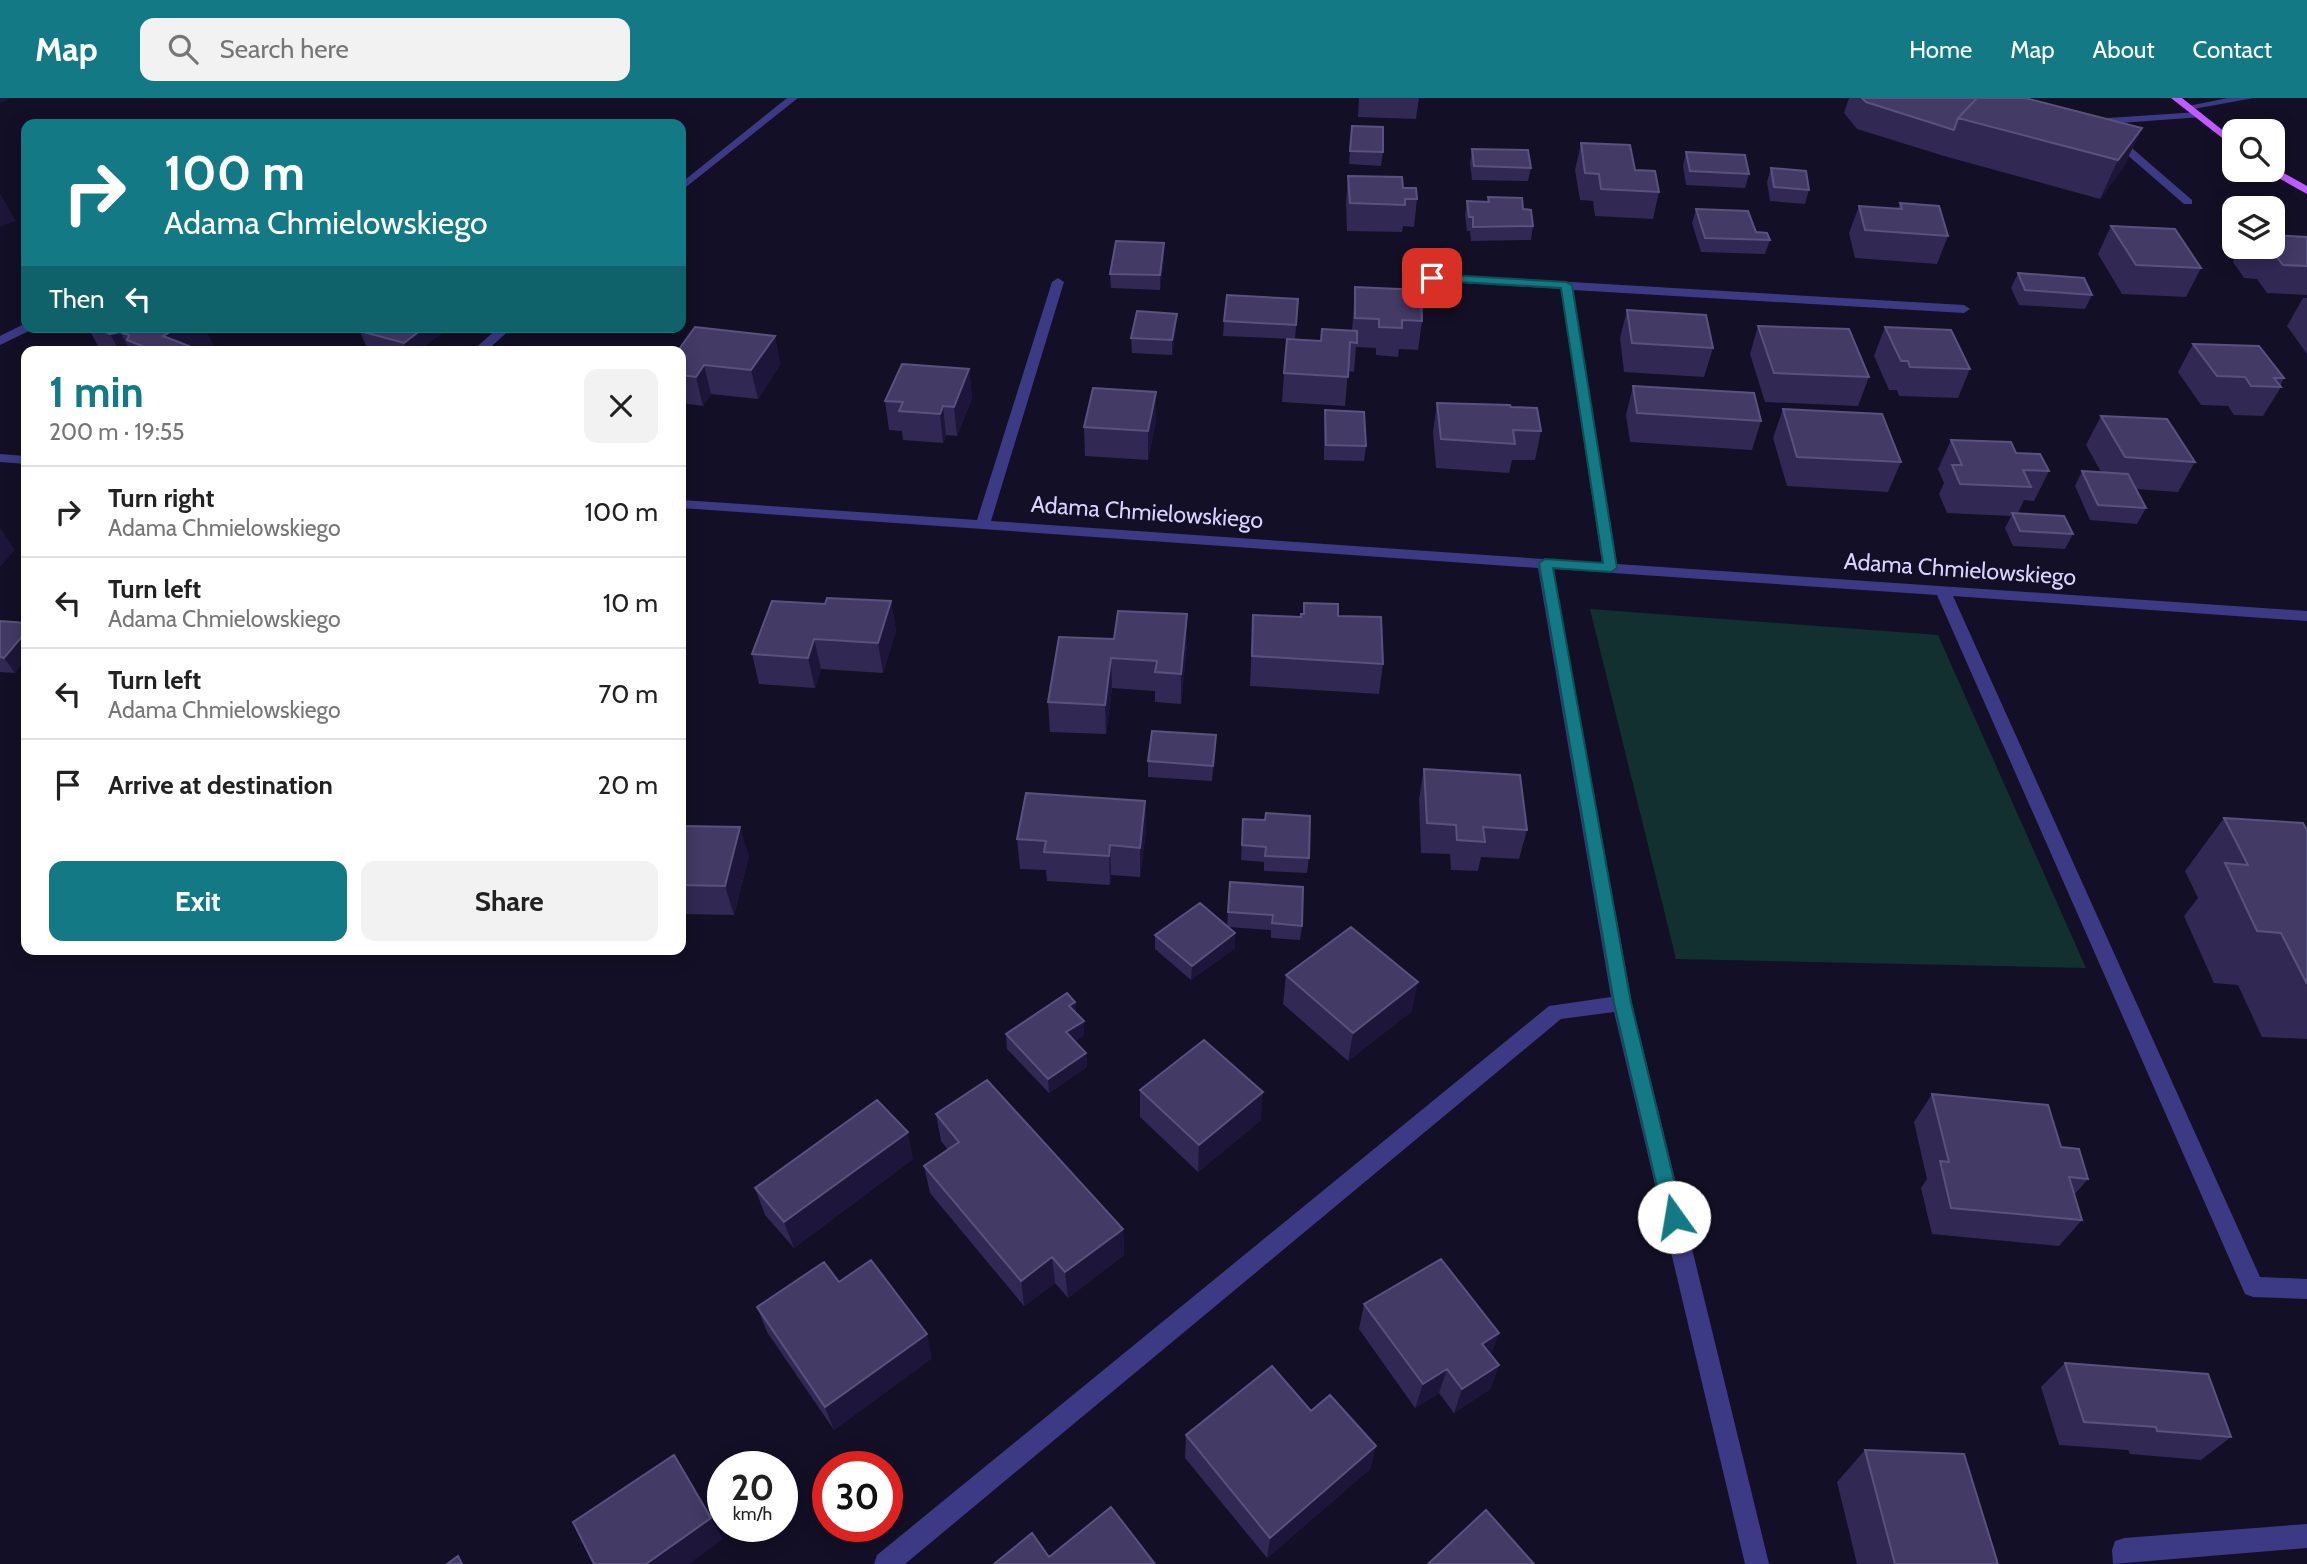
<!DOCTYPE html>
<meta charset="utf-8">
<style>
:root{--surface:#fff;--page:#f2f2f2;--text:#222;--muted:#767676;--line:#e0e0e0;--accent:#137a85}
body{margin:0;font-family:Cabin,sans-serif;background:var(--page);color:var(--text);height:100vh;display:flex;flex-direction:column;font-size:26px;white-space:nowrap}
*{box-sizing:border-box;margin:0}
p{font-size:23px;color:var(--muted)}
.icon{flex:none;width:38px;height:38px;fill:none;stroke:currentColor;stroke-width:2;stroke-linecap:round;stroke-linejoin:round}
.map{position:relative;flex:1;overflow:hidden}
.panel{position:absolute;left:21px;top:248px;width:665px;height:609px;display:flex;flex-direction:column;background:var(--surface);border-radius:14px;box-shadow:0 4px 18px #0003}
.panel>*{flex:none}
.top-card{position:absolute;left:21px;top:21px;width:665px;height:214px;border-radius:14px;box-shadow:0 4px 18px #0003;background:#137a85;color:#fff;overflow:hidden}
.fabs{position:absolute;left:2222px;top:21px;display:grid;gap:14px}
.fabs a{display:grid;place-items:center;width:63px;height:63px;border-radius:14px;background:var(--surface);box-shadow:0 4px 18px #0003;font-size:35px}
.speed{position:absolute;left:707px;top:1353px;display:flex;gap:14px;font-size:35px;font-weight:700;text-align:center}
.speed>*{display:grid;place-content:center;width:91px;height:91px;border-radius:50%;background:var(--surface);box-shadow:0 4px 18px #0003;line-height:1}
.speed small{font-size:18px;font-weight:400}
.speed .limit{border:10px solid #d22;background:#fff;color:#111}
.pin{position:absolute;display:grid;place-items:center;width:60px;height:60px;color:#fff;margin:-30px;border-radius:14px;box-shadow:0 4px 10px #0006}
.me{position:absolute;width:77px;margin:-38px;rotate:347deg;stroke-linejoin:round;filter:drop-shadow(0 0 5px #0008)}
.turn{display:flex;align-items:center;gap:24px;height:147px;padding:0 28px;font-size:32px}
.turn .icon{width:91px;height:91px;stroke-width:2.5}
.turn b{display:block;font-size:49px;line-height:60px}
.then{display:flex;align-items:center;height:66px;padding:0 28px;background:#0003;gap:14px;font-size:26px}
.round{display:grid;place-items:center;flex:none;width:74px;height:74px;border-radius:14px;background:var(--page)}
.summary{display:flex;align-items:center;justify-content:space-between;height:119px;padding:0 28px}
h1{font-size:42px;font-weight:800;line-height:52px;color:var(--accent)}
.button{display:flex;gap:14px;margin-top:auto;padding:14px 28px}
.button a{flex:1;height:80px;border-radius:14px;background:var(--accent);color:#fff;font-size:28px;font-weight:800;line-height:80px;text-align:center}
.button a+a{background:var(--page);color:var(--text)}
ul{padding:0;list-style:none}
li{display:flex;align-items:center;gap:21px;height:91px;padding:0 28px;border-top:2px solid var(--line)}
li div{flex:1}
li b{display:block;font-size:26px}
li em{font-style:normal}
header{display:flex;align-items:center;gap:42px;box-sizing:border-box;height:98px;padding:0 35px;background:var(--accent);color:#fff}
header strong{font-size:33px}
nav{display:flex;gap:38px;margin-inline-start:auto;font-size:24px}
.search{width:490px;height:63px;background:var(--page);display:flex;align-items:center;gap:18px;box-sizing:border-box;padding:0 24px;border-radius:14px;color:var(--muted);font-size:26px}
.map>svg:first-child{display:block}
</style>
<header>
<strong>Map</strong>
<div class="search"><svg class="icon" aria-label="search" viewBox="0 0 24 24"><circle cx="10" cy="10" r="6"/><path d="M15 15l6 6"/></svg>Search here</div>
<nav><a>Home</a><a>Map</a><a>About</a><a>Contact</a></nav>
</header>
<div class="map">
<svg width="2307" height="1466" viewBox="0 0 2307 1466">
<rect width="100%" height="100%" fill="#130f26"/>
<path fill="#12302f" d="M1590,511L1938,537L2086,870L1676,861Z"/>
<g fill="none" stroke-linecap="round" stroke-linejoin="round">
<path fill="#3d3a85" fill-rule="evenodd" d="M787,0H798L681,93V85Z
M2228,0H2254L2188,12L2183,9Z
M2198,14L2202,15V19L2093,27L2088,24L2093,21Z
M2110,38H2118L2192,102V106H2184L2110,42Z
M1432,176L1964,207L1970,211L1964,215L1573,192L1617,466L2307,513V523L1953,498L2260,1179L2307,1181V1201L2253,1199L2245,1196L1937,497L1553,471L1632,905L1769,1466H1745L1614,914L1561,921L905,1466H874L877,1457L1549,908L1611,899L1538,470L681,410V402L977,422L1052,184L1058,180L1064,184L991,423L1602,465L1561,191L1428,183V177Z
M26,225V229H33L31,232L0,247V238Z
M499,229H513L485,254H471Z
M0,356L26,358V366L0,364Z
M2307,1426V1450L2113,1466L2112,1452L2115,1443L2124,1440Z"/>
<path fill="#c25bff" fill-rule="evenodd" d="M2171,0H2182L2235,42V50Z
M2273,69L2307,88V96L2268,74L2267,72H2273Z"/>
</g>
<path fill="#312854" d="M1359,0H1419L1416,21L1358,19Z
M1849,0H2025L2142,30L2124,68L2100,101L1944,58L1857,31L1844,15Z
M1352,28L1383,54L1381,68L1349,66Z
M1581,45L1635,72L1659,94L1653,121L1595,118L1593,103L1580,102L1575,72Z
M1472,51L1531,70L1528,83L1472,82L1470,65Z
M1686,54L1749,76L1745,90L1686,87L1683,68Z
M1771,70L1809,92L1805,106L1770,103L1767,84Z
M1348,78L1403,90L1417,101L1414,129L1403,128L1402,134L1347,133L1346,105Z
M1488,99L1523,111L1533,128L1531,142L1471,143L1470,133H1467L1465,117L1467,103L1487,104Z
M1900,105L1948,138L1937,166L1855,160L1849,135L1859,108L1898,111Z
M1696,111L1756,134L1770,142L1765,156L1701,154L1692,125Z
M2111,128L2201,170L2186,199L2122,196L2098,156Z
M2307,139V197L2267,195L2257,181L2244,180L2233,164L2241,149H2273Z
M1164,145V159L1160,192L1111,190L1110,176Z
M2018,175L2092,197L2085,211L2019,207L2011,190Z
M1355,189L1422,223L1418,252L1399,251L1398,259L1376,257V250L1356,249L1354,274L1348,273L1345,308L1282,304L1284,275L1321,243L1352,233L1353,218Z
M2303,200H2307V256L2287,228Z
M1298,201L1295,241L1223,238L1224,223Z
M1627,212L1713,250L1704,279L1624,274L1620,240Z
M1758,228L1869,279L1858,308L1765,304L1750,256Z
M88,229H204L213,247L200,254H101Z
M450,229L417,254H387L366,248L360,233Z
M1885,229L1970,271L1958,300L1899,298L1897,292H1889L1874,258Z
M1176,230L1172,257L1132,255L1131,240Z
M775,238L780,267L758,301L711,296L703,308L681,305V254Z
M2193,246L2284,280L2280,288L2281,289L2263,318L2234,317L2228,308L2201,307L2178,274Z
M969,271L972,300L957,338L946,337L943,345L903,342L902,333L889,332L885,303Z
M1633,288L1761,323L1752,352L1630,344L1626,317Z
M1437,305L1511,309L1541,333L1535,362H1512L1509,375L1436,370L1433,334Z
M1783,311L1901,364L1888,394L1787,388L1773,340Z
M1325,312L1366,348L1364,363L1324,362V327Z
M2101,318L2195,364L2178,394L2136,391L2146,410L2137,426L2090,422L2075,388L2082,373L2101,374L2086,347Z
M1156,323L1148,362L1085,358L1084,329Z
M1951,342L2049,373L2034,403L2024,402L2018,415L2073,436L2065,451L2013,448L2005,430L2011,418L1947,415L1939,396L1944,385L1938,371Z
M891,503L896,533L883,575L821,571L815,590L759,586L752,556L825,506Z
M1304,505L1338,518L1383,566L1379,596L1250,588L1253,517L1301,519L1303,516Z
M1187,516V546L1181,606L1155,604V593L1112,590L1106,636L1050,634L1048,604L1114,541Z
M0,523L26,525V561L15,575L0,574Z
M1215,652L1212,683L1148,679V663Z
M1424,671L1527,732L1519,761L1481,759L1478,773L1451,772L1450,756L1421,755L1419,701Z
M1145,703L1146,732L1140,779L1111,777L1110,787L1047,783L1046,772L1020,771L1017,741Z
M2224,720L2307,732V941L2262,939L2238,887L2214,885L2184,818L2198,800L2185,773Z
M1243,721L1309,760L1307,775L1264,773V764L1241,762Z
M681,728L749,758L734,817L681,816Z
M1230,784L1302,828L1300,842L1271,840V832L1228,829L1235,850L1191,882L1155,851V837L1227,828Z
M1286,877L1412,913L1348,963L1283,906Z
M1075,904L1076,915L1084,923V937L1075,943L1086,955L1087,969L1049,995L1007,951L1006,936Z
M1140,992L1261,1022L1198,1074L1140,1019Z
M1932,996L2061,1049L2088,1081L2074,1097L2082,1122L2059,1148L1932,1136L1921,1090L1927,1081L1914,1024Z
M936,1016L1123,1131L1124,1157L1068,1200L1055,1185L1024,1208L930,1095L924,1068L948,1052L941,1043Z
M913,1061L794,1150L765,1117L755,1090Z
M839,1184L932,1260L834,1332L767,1234L757,1209Z
M1364,1206L1491,1257L1499,1267L1490,1291L1454,1315L1439,1295L1415,1310L1359,1231Z
M2065,1265L2231,1339L2201,1362L2130,1356L2128,1352L2059,1347L2041,1289Z
M1311,1313L1376,1348L1370,1371L1267,1460L1185,1360L1186,1337Z
M1865,1352L1998,1466H1857L1837,1384Z"/>
<path fill="#1d163a" d="M0,0H11L0,5Z
M2142,30L2124,68L2100,101L2118,62Z
M0,95L16,123L0,129Z
M1164,145V159L1160,192V177Z
M1177,216L1176,230L1172,257V242Z
M179,229H204L213,247L200,254H171L163,238Z
M425,229H450L417,254H407L404,245Z
M120,234L131,254H120L110,236Z
M775,238L780,267L758,301L751,272Z
M704,267L711,296L703,308L696,279Z
M969,271L972,300L957,338L954,309Z
M1156,294V323L1148,362V333Z
M943,308L946,337L943,345L940,316Z
M0,430L15,452L0,469Z
M891,503L896,533L883,575L878,545Z
M1187,516V546L1181,606V576Z
M26,534V561L15,575L4,560Z
M814,541L821,571L815,590L808,560Z
M1111,560L1112,590L1106,636L1105,607Z
M1145,703L1146,732L1140,779V750Z
M740,729L749,758L734,817L725,788Z
M1110,747L1111,777L1110,787L1109,758Z
M1235,835V850L1191,882L1192,868Z
M1418,884L1412,913L1348,963L1353,935Z
M1075,904L1076,918L1069,908Z
M1084,923V937L1067,948L1066,934Z
M1086,955L1087,969L1049,995L1048,981Z
M1263,994L1261,1022L1198,1074L1199,1047Z
M908,1034L913,1061L794,1150L784,1124Z
M1123,1131L1124,1157L1068,1200L1065,1174Z
M1052,1159L1055,1185L1024,1208L1021,1183Z
M1499,1235L1490,1260L1482,1246Z
M927,1236L932,1260L834,1332L825,1309Z
M1499,1267L1490,1291L1454,1315L1462,1291Z
M1447,1271L1439,1295L1415,1310L1423,1286Z
M1376,1348L1370,1371L1267,1460L1270,1440Z
M687,1379L723,1441L689,1466H646Z"/>
<path fill="#433a66" stroke="#5a527e" stroke-width="2" d="M1862,0H1977L1958,20L1954,32L1866,4Z
M1977,0H2025L2142,30L2118,62L1958,20Z
M1352,28L1383,29V54L1350,53Z
M1581,45L1630,47L1635,72L1655,73L1659,94L1601,91L1599,76L1585,75Z
M1472,51L1528,52L1531,70L1474,68Z
M1686,54L1745,57L1749,76L1690,73Z
M1771,70L1806,73L1809,92L1774,89Z
M1348,78L1402,79L1403,90H1416L1417,101H1405V107L1350,105Z
M1488,99L1522,100L1523,111L1531,112L1533,128L1473,129V119H1469L1467,103L1489,104Z
M1900,105L1939,108L1948,138L1865,132L1859,108L1902,111Z
M1696,111L1748,113L1756,134L1767,135L1770,142L1705,140Z
M2111,128L2175,131L2201,170L2136,167Z
M2273,137L2307,139V168L2283,167L2272,153L2259,152L2257,149H2273Z
M1116,143L1164,145L1160,177L1110,176Z
M2018,175L2084,180L2092,197L2025,192Z
M1355,189L1421,192L1422,223L1402,222V230L1379,229V221L1355,220Z
M1227,197L1298,201L1296,227L1224,223Z
M1627,212L1706,217L1713,250L1632,245Z
M1137,213L1177,216L1172,242L1131,240Z
M1758,228L1849,231L1869,279L1774,275Z
M94,229H179L163,238L189,248L179,254H132L142,248L127,242L129,237L120,234L110,236Z
M365,229H425L404,245L360,233Z
M695,229L775,238L751,272L704,267L696,279L681,277V254H677Z
M1885,229L1951,232L1970,271L1910,269L1908,263H1901Z
M1322,231L1357,233V245L1350,244L1348,279L1284,275L1287,241L1321,243Z
M2193,246L2259,248L2284,280H2274L2281,289L2251,288L2245,279L2217,278Z
M312,250L325,254H307Z
M902,266L969,271L954,309L943,308L940,316L899,313L903,304L885,303Z
M1633,288L1754,295L1761,323L1637,315Z
M1093,290L1156,294L1148,333L1084,329Z
M1437,305L1510,307L1511,309L1537,310L1541,333L1513,332L1515,346L1441,341Z
M1783,311L1882,316L1901,364L1797,359Z
M1325,312L1364,314L1366,348L1326,347Z
M2101,318L2167,321L2195,364L2125,359Z
M1951,342L2011,344L2016,355L2040,356L2049,373L2023,372L2031,389L1960,386L1952,367H1962Z
M2082,373L2128,376L2146,410L2098,407Z
M2012,415L2064,418L2073,436L2020,433Z
M827,500L891,503L878,545L814,541L808,560L752,556L772,503L825,506Z
M1304,505L1338,506V518L1381,519L1383,566L1252,558L1253,517L1301,519V516H1304Z
M1118,513L1187,516L1181,576L1155,574L1157,563L1111,560L1105,607L1048,604L1059,539L1114,541Z
M0,523L26,525V534L4,560L0,559Z
M1152,633L1216,637L1213,668L1148,663Z
M1424,671L1520,677L1527,732L1483,729L1485,744L1457,742L1456,727L1427,725Z
M1026,695L1145,703L1140,750L1110,747L1109,758L1044,754L1046,743L1017,741Z
M1266,715L1310,718L1309,760L1265,758L1266,749L1242,747L1243,721L1265,722Z
M2224,720L2303,725L2307,732V886L2281,835L2257,833L2225,765L2248,767Z
M681,728L740,729L725,788L681,787Z
M1230,784L1303,789L1302,828L1272,825L1273,817L1228,814Z
M1200,805L1235,835L1192,868L1155,837Z
M1351,829L1418,884L1353,935L1286,877Z
M1067,895L1075,904L1069,908L1084,923L1066,934L1086,955L1048,981L1006,936Z
M1204,942L1263,994L1199,1047L1140,992Z
M987,982L1123,1131L1065,1174L1052,1159L1021,1183L924,1068L959,1044L936,1016Z
M1932,996L2048,1007L2061,1049L2079,1051L2088,1081L2069,1079L2082,1122L1951,1110L1940,1063L1949,1064Z
M877,1002L908,1034L784,1124L755,1090Z
M1441,1161L1499,1235L1482,1246L1499,1267L1462,1291L1447,1271L1423,1286L1364,1206Z
M871,1162L927,1236L825,1309L757,1209L824,1164L839,1184Z
M2065,1265L2208,1276L2231,1339L2157,1333L2156,1329L2084,1324Z
M1272,1268L1311,1313L1330,1297L1376,1348L1270,1440L1186,1337Z
M1865,1352L1964,1356L1998,1466H1895Z
M674,1357L711,1420L646,1466H594L573,1424Z
M1111,1409L1155,1466H994L1032,1435L1049,1459Z
M1486,1412L1534,1466H1428Z
M458,1458L462,1466H447Z"/>
<path fill="#137a85" stroke="#0c4f56" stroke-width="2" d="M1432,176L1566,184L1572,187L1617,470L1611,474L1553,470L1631,905L1683,1119L1681,1125L1674,1127L1667,1125L1664,1119L1614,905L1539,465L1545,461L1603,465L1561,190L1428,182L1426,180Z"/>
<g text-anchor="middle" stroke-width="5" stroke-linejoin="round" paint-order="stroke">
<g font-size="23" fill="#d9d4ff" stroke="#130f26">
<text transform="translate(1147 414) rotate(4)" y="8">Adama Chmielowskiego</text>
<text transform="translate(1960 471) rotate(4)" y="8">Adama Chmielowskiego</text>
</g>
</g>
</svg>
<div class="fabs">
<a><svg class="icon" aria-label="search" viewBox="0 0 24 24"><circle cx="10" cy="10" r="6"/><path d="M15 15l6 6"/></svg></a>
<a><svg class="icon" aria-label="layers" viewBox="0 0 24 24"><path d="M12 4l9 5-9 5-9-5zM3 14l9 5 9-5"/></svg></a>
</div>
<div class="speed"><div>20<small>km/h</small></div><div class="limit">30</div></div>
<div class="pin" style="left:1432px;top:180px;background:#d93025"><svg class="icon" aria-label="arrive" viewBox="0 0 24 24"><path d="M6 21V4h12l-3 4 3 4H6"/></svg></div>
<svg class="me" style="left:1674px;top:1119px" viewBox="-20 -20 40 40"><circle r="19" fill="#fff"/><path d="M0-13L10 11 0 6-10 11z" fill="#137a85"/></svg>
<div class="top-card">
<div class="turn"><svg class="icon" aria-label="right" viewBox="0 0 24 24"><path d="M7 20v-9h11M14 6l5 5-5 5"/></svg><div><b>100 m</b>Adama Chmielowskiego</div></div>
<div class="then">Then<svg class="icon" aria-label="left" viewBox="0 0 24 24"><path d="M17 20v-9H6M10 6l-5 5 5 5"/></svg></div>
</div>
<section class="panel">
<div class="summary"><div><h1>1 min</h1><p>200 m · 19:55</p></div><a class="round"><svg class="icon" aria-label="close" viewBox="0 0 24 24"><path d="M6 6l12 12M18 6L6 18"/></svg></a></div>
<ul>
<li><svg class="icon" aria-label="right" viewBox="0 0 24 24"><path d="M7 20v-9h11M14 6l5 5-5 5"/></svg><div><b>Turn right</b><p>Adama Chmielowskiego</p></div><em>100 m</em></li>
<li><svg class="icon" aria-label="left" viewBox="0 0 24 24"><path d="M17 20v-9H6M10 6l-5 5 5 5"/></svg><div><b>Turn left</b><p>Adama Chmielowskiego</p></div><em>10 m</em></li>
<li><svg class="icon" aria-label="left" viewBox="0 0 24 24"><path d="M17 20v-9H6M10 6l-5 5 5 5"/></svg><div><b>Turn left</b><p>Adama Chmielowskiego</p></div><em>70 m</em></li>
<li><svg class="icon" aria-label="arrive" viewBox="0 0 24 24"><path d="M6 21V4h12l-3 4 3 4H6"/></svg><div><b>Arrive at destination</b></div><em>20 m</em></li>
</ul>
<div class="button"><a>Exit</a><a>Share</a></div>
</section>
</div>
